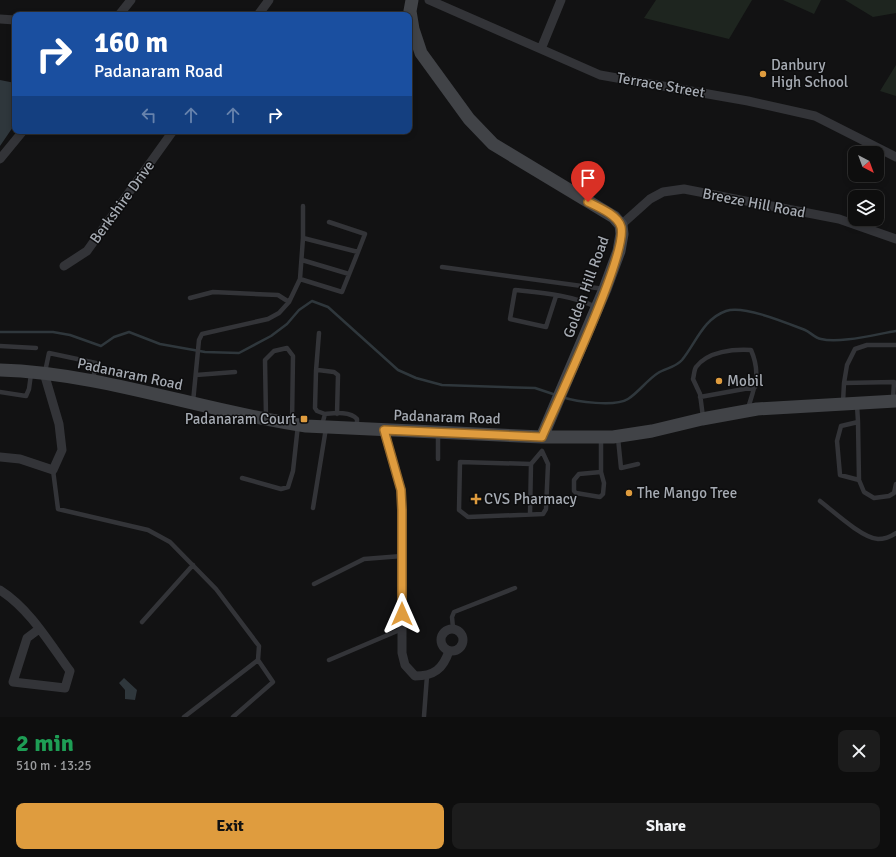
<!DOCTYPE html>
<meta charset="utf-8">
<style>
:root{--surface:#0e0e0e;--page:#1c1c1c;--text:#f1f3f6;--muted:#9b9c9e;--line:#2e2e2e;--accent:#df9c3e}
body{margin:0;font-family:Signika,sans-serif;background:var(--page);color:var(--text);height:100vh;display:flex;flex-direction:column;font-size:15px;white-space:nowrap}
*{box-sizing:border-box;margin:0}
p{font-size:13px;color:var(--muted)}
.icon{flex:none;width:22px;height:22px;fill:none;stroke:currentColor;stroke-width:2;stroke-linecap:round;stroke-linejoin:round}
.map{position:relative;height:717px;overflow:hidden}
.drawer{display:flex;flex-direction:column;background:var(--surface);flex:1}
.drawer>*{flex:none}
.hud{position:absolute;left:12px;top:12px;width:400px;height:122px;border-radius:8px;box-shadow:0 2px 6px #0003,0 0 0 1px var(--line);background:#1a4fa0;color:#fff;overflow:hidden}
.needle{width:26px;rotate:139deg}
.buttons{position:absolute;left:848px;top:146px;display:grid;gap:8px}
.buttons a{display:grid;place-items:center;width:36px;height:36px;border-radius:8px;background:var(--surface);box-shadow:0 2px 6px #0003,0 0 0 1px var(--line);font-size:20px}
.pin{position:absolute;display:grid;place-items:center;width:34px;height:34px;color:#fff;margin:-41px -17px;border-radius:50% 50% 50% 0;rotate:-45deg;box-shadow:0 0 4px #0007}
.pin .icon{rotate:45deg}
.me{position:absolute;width:44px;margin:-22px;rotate:0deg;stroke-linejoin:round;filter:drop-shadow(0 0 3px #0008)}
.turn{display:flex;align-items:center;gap:14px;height:84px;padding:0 16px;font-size:18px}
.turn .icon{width:52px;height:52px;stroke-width:2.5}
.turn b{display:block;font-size:28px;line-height:34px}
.lanes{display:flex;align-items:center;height:38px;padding:0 16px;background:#0003;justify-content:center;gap:20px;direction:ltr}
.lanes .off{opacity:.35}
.round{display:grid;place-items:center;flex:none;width:42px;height:42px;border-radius:8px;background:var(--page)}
.summary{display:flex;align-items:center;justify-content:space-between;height:68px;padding:0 16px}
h1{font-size:24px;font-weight:700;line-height:30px;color:#1e9e55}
.button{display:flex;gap:8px;margin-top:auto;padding:8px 16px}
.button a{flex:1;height:46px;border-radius:8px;background:var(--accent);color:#111;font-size:16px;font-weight:700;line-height:46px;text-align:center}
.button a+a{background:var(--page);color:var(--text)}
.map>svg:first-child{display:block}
</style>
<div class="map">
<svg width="896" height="717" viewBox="0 0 896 717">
<rect width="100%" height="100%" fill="#121213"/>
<path fill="#1e251f" d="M656,0H752L729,39L644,18Z
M783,0H821L814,14Z
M845,0H896V13L873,17Z
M896,65V96L880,91Z"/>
<path fill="#2f373c" d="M0,80L15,83V124L0,146Z
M124,678L137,690L135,700L125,699V690L119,683Z"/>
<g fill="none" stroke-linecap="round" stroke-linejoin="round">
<path stroke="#2f373c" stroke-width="2.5" d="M0,332H53L70,335L101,346L114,337L129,332L160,344L205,352L239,353L271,336L287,324L299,310L312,301L328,307L398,370L416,378L442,385L535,388L556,395
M562,397C577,402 615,407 628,399C639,392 647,380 658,373C665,368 675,368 682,360C696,343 703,319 726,311C744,305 787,323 805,330C810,332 815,338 821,339C839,344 877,334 896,331"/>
<path stroke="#333438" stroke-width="4.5" d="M329,222L365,234L358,252
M303,238V206
M302,260L349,274
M442,267L604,289
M556,296L546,327L510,319L515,290C543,293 571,295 596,307
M190,298L213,292L278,295L289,302
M0,346L36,348
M316,371L319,333
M45,372L49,353L96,363L93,380
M196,375L235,372
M844,383L847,365L855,349L867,345H896
M0,392L26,396L29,389L31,374
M700,397L755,387
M193,402L199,340L202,334L268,319L279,313L289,302L300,279L303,238L358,252L342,292L300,279
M843,402L844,383L894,382L893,399
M857,405L858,422L841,426L837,441L840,475L859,480L864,492L874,498L889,496L894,493L896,484
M325,414L317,411L315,408L316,371L318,370L334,372L338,375L337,414
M266,417L265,360L274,351L287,348L293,356L292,423
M703,417L700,394L693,379C694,376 694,370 696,367C708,351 734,349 751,350C761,373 755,386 748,408
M858,422L859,480
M322,425L325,414C335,413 350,411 357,419V427
M438,434V459
M618,438L621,468L638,464
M601,439V472L604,483L603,494L600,497L576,493L574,491V480L579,474L601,472
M53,470L58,509L148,530L170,542L216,589L259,646L258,660L273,682L233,717
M242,478L281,489L288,487L293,471L298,425
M820,501C833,511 862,538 878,539C885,539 890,537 896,533
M313,508L326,428
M530,514L531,464L542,451L548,464L546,509L543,514L468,517L459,510L460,462L531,464
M314,584L364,559L402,556
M142,622L193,565
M453,628L452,617L454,612L515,588
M329,660L402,629
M424,716L427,676
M184,717L258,660"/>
<path stroke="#333438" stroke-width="9" d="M429,0L600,75L748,101L815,116L896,157
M119,15L131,0
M258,15L269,0
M0,19L15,20
M541,49L561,0
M0,159L23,131
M621,225L650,199L663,192L684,189L839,219L896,239
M64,266L87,251L173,131
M384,430L401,490L402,510V653L405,665L415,676C434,676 443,669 449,651
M0,457L20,459L53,470L62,450L59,424L44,373
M0,590C30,609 50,644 70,671L65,688L13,682L27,638L39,629
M441 640a11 11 0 1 1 22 0a11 11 0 1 1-22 0Z"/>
<path stroke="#414347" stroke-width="13" d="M412,0L410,11L413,29L421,53L469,119L493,144L614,217L621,225L622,234L619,251L605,289L542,437
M0,370C103,373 205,412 306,426L542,437H613L652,431L702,419L757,409L896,401"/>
</g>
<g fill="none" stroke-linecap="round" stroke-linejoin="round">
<defs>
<path id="route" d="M402,614V510L401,490L384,430L542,437C557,402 628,254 621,227C618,215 598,207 588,202"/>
</defs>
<use href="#route" stroke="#916528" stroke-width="10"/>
<use href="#route" stroke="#df9c3e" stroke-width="7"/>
</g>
<g fill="#df9c3e" stroke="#0d0d0e" stroke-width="1.5">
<circle cx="763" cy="74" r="4"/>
<circle cx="719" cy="381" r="4"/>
<rect x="300" y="415" width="8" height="8" rx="2"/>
<circle cx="629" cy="493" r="4"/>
<path d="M474 493h4v4h4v4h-4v4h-4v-4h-4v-4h4z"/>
</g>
<g text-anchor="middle" stroke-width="3" stroke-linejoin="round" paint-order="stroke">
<g font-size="15" fill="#a5aab2" stroke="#0d0d0e" text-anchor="start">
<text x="771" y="70">Danbury<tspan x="771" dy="17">High School</tspan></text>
<text x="727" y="386">Mobil</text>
<text x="296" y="424" text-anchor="end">Padanaram Court</text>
<text x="637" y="498">The Mango Tree</text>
<text x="484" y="504">CVS Pharmacy</text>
</g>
<g font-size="15" fill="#a5aab2" stroke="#0d0d0e">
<text transform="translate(661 85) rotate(10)" y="5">Terrace Street</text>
<text transform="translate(122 202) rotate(-54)" y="5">Berkshire Drive</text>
<text transform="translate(754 203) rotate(11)" y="5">Breeze Hill Road</text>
<text transform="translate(586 287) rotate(-70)" y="5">Golden Hill Road</text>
<text transform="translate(130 374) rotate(12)" y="5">Padanaram Road</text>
<text transform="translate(447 417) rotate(2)" y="5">Padanaram Road</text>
</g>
</g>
</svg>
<div class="buttons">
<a><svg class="needle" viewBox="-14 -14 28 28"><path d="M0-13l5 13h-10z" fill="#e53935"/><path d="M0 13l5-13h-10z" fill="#9b9c9e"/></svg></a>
<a><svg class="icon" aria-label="layers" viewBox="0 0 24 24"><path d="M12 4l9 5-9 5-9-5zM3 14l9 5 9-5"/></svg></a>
</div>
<div class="pin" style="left:588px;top:202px;background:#d93025"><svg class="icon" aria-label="arrive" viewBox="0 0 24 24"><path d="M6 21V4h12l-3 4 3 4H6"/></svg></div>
<svg class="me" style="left:402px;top:614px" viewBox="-20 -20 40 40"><path d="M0-17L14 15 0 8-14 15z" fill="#df9c3e" stroke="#fff" stroke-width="4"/></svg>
<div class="hud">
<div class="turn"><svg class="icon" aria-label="right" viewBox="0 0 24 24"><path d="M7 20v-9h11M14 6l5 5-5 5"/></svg><div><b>160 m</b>Padanaram Road</div></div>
<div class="lanes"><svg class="icon off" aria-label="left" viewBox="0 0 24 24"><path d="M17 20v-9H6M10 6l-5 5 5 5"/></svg><svg class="icon off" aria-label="ahead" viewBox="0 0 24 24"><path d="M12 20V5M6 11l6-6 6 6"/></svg><svg class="icon off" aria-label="ahead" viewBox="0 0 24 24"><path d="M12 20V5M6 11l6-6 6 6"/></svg><svg class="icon" aria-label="right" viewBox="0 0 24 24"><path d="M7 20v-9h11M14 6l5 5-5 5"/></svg></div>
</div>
</div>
<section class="drawer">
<div class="summary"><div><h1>2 min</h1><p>510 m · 13:25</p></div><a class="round"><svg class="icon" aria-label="close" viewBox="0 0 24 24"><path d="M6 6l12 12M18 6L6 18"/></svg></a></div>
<div class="button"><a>Exit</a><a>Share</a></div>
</section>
